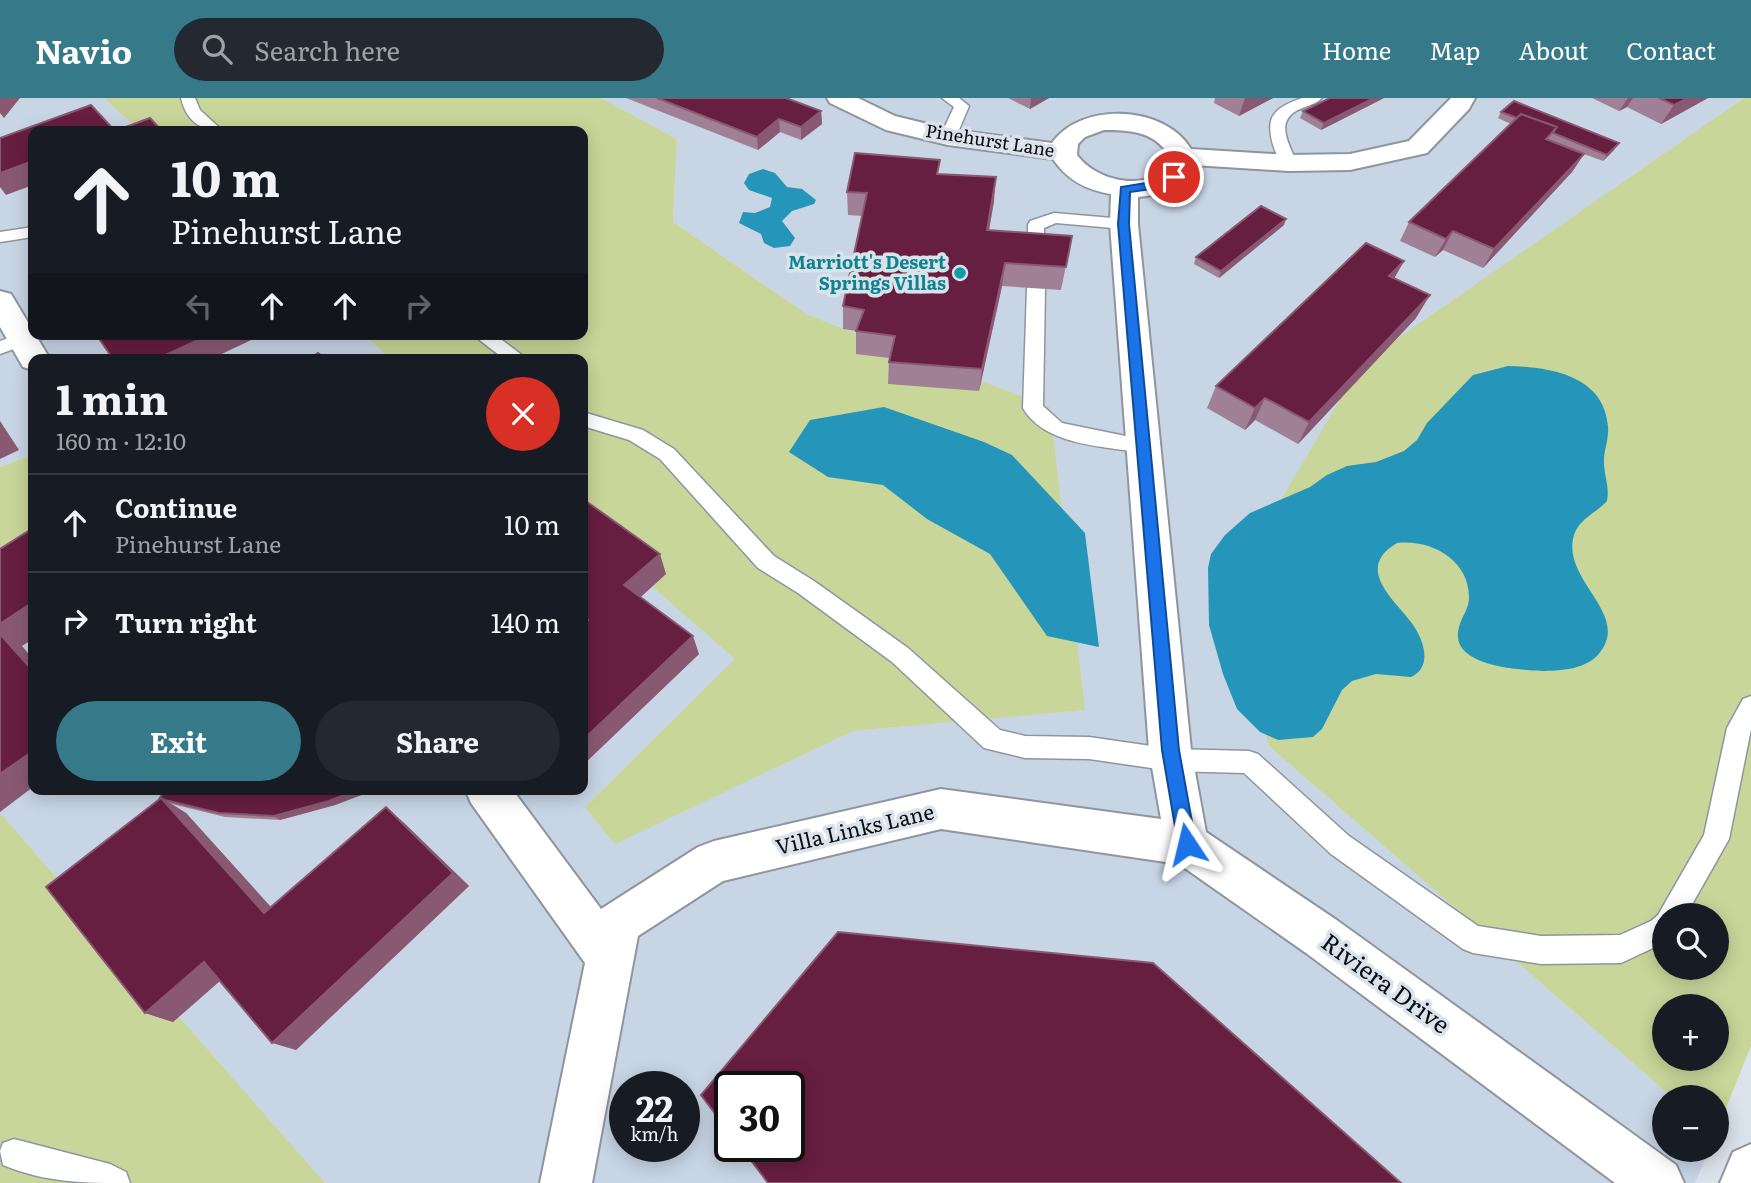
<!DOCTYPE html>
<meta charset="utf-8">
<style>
:root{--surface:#171b24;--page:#242831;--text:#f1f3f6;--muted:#9ea1a6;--line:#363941;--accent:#367989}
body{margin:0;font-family:Literata,serif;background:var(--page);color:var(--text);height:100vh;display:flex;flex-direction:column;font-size:26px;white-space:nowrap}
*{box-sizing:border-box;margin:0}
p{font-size:23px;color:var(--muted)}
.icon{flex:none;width:38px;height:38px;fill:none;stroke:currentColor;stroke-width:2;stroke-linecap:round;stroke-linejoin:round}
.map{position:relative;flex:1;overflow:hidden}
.panel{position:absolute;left:28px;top:256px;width:560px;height:441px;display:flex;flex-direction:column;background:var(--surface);border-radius:14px;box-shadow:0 4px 18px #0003}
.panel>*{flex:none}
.top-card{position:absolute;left:28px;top:28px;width:560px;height:214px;border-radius:14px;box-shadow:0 4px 18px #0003;background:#171b24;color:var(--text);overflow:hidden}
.tools{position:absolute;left:1652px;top:805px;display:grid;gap:14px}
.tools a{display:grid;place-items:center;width:77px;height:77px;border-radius:50%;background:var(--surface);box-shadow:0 4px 18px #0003;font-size:35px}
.speed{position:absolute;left:609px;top:973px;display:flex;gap:14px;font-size:35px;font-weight:700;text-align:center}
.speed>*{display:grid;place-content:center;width:91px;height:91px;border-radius:50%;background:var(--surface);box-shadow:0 4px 18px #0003;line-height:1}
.speed small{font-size:18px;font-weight:400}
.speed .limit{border:4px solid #111;border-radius:10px;background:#fff;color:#111}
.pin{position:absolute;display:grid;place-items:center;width:60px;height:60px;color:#fff;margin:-30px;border:4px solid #fff;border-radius:50%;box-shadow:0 2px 7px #0007}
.me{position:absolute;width:77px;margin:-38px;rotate:350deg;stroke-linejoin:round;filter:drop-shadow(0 0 5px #0008)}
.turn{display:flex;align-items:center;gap:24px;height:147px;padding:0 28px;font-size:32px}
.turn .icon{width:91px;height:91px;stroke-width:2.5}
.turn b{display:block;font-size:49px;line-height:60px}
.lanes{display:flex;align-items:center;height:66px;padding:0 28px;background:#0003;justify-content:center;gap:35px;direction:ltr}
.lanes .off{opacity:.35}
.round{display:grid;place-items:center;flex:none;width:74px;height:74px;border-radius:37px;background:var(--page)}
.headline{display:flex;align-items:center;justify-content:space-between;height:119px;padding:0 28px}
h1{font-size:42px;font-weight:700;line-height:52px}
.primary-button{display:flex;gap:14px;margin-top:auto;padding:14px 28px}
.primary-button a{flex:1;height:80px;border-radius:42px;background:var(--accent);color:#fff;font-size:28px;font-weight:700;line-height:80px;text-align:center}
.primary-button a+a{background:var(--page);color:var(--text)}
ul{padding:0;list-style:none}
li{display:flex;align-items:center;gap:21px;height:98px;padding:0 28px;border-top:2px solid var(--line)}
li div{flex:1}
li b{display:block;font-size:26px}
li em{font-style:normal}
header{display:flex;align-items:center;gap:42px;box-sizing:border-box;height:98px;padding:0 35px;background:var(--accent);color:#fff}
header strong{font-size:33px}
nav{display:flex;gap:38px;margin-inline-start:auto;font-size:24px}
.search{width:490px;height:63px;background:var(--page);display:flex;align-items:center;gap:18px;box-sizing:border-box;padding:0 24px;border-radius:38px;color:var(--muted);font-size:26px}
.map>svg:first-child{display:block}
</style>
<header>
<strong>Navio</strong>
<div class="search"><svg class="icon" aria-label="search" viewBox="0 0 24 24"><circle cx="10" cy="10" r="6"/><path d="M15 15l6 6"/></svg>Search here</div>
<nav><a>Home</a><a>Map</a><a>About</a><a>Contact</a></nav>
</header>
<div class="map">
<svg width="1751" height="1085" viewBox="0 0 1751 1085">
<rect width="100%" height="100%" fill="#dae2eb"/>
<path fill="#c8d5e4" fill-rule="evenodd" d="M0,0H104L140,33H33V236H363L391,261H33V356L0,369Z
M601,0H1744L1362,266L1269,648L1672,999H1664V1052H1709L1695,1085H325L0,715V456L33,431V691H583V428L736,561L586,708L616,745L853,633L1084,612L1050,309L808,217L673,124L677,41ZM625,989H684V1048H625ZM730,989H789V1048H730Z"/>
<path fill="#c9d699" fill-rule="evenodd" d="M104,0H601L677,41L673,124L808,217L1050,309L1085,612L853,633L615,746L585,709L735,561L583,428V261H391L363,236H583V33H140Z
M1744,0H1751V948L1717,1032V999H1672L1269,648L1226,495L1361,266ZM1664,817H1717V870H1664ZM1664,908H1717V961H1664Z
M33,356V431L0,456V369Z
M0,715L325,1085H0Z"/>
<path fill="#2596ba" d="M763,71L775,75L787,89L802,91L816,102L814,106L792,113L782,123L795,140L790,148L774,150L764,145L761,136L739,125L743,114L755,115L770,109L772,100L749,92L744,85L749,76Z
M1508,268C1549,269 1604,277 1608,328C1609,339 1605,350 1604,360C1603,375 1610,388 1607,403C1596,415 1579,421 1574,437C1560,483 1635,517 1597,558C1581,574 1547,574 1526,572C1504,570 1449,564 1459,529C1462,518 1469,511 1469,499C1469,461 1430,441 1397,445C1355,470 1392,499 1411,524C1423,540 1434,568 1411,579L1376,576L1352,583L1342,592L1322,631L1313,639L1278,642L1260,634L1237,611L1223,576L1209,527L1208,470L1211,456L1225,437L1250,415L1310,389L1327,377L1347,368L1376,364L1404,353L1417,342L1427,325L1473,277Z
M884,309L984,344L1012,357L1085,435L1099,549L1047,538L990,456L927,421L883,387L828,379L789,354L810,322Z"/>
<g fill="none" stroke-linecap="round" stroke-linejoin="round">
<defs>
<path id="service" d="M181,0H195L200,12L223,33C201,33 186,23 181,0Z
M942,0H959L969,8L956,39L948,44L940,39L954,9Z
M1302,0H1322C1315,7 1305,8 1296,13C1275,25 1290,48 1297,65L1289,70C1276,66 1265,30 1273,18C1279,8 1292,4 1302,0Z
M1054,115L1124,121L1132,126L1124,131L1056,125L1044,130V159L1042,163H1030L1028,159V127L1030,123Z
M33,129V139L0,144V134Z
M1036,184L1045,190L1043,308L1062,325L1150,343L1153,348L1150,353L1143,355C1104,348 1045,348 1023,310L1027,190Z
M33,231V236H47L44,240L0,256V243Z
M472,236H494L527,261H504Z
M583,314L643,332L674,351L774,458L814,483L908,550L1000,632L1025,638L1089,639L1172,651L1249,653L1258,656L1349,738L1478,828L1541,838L1620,837L1651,823L1658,817L1704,737L1727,630L1743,601L1751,598V631L1729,741L1686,817H1664V845L1621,865L1541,866L1473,855L1463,851L1331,756L1244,675L1172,673L1089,661L1025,660L984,650L892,564L798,495L758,470L660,361L629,342L583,328Z
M14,1041L110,1066L126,1074L130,1085C84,1085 47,1085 3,1067L0,1053L3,1045Z"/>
<path id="minor" d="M827,0H858L895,18L948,31L1052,45C1081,3 1165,7 1191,51L1289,57L1350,56L1409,43L1451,0H1475L1469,11L1427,55L1418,57L1350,72L1289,73L1193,67C1185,89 1161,97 1138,99V126L1191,652L1206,734L1338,823L1676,1067L1684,1085H1615L1306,855L1179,766L941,731L723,783L638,838L592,1085H540L585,865L471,705L465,691H512L601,811L698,749L714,743L941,691L1161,721L1149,652L1110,126L1111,96C1086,92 1067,82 1053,61L948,47L886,32L830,5ZM1104,32C1127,32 1154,33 1167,55L1166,70C1143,94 1095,82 1077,57L1078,46L1085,39Z
M0,193L11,196L50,261H33V272L23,269L0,229Z"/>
<path id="secondary" d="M1751,1046V1085H1720L1733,1054Z"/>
</defs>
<use href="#service" stroke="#8e959e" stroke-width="3"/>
<use href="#minor" stroke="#8e959e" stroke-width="4"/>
<use href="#secondary" stroke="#8e959e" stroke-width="4"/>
<use href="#service" fill="#fff" fill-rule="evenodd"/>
<use href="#minor" fill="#fff" fill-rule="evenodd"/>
<use href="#secondary" fill="#fff" fill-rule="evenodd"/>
</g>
<path fill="#a08096" d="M626,0H786L821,13L822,26L801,42L780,34L758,52Z
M1008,0H1049L1030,11Z
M1215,0H1273L1239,18L1214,5Z
M1384,0L1321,32L1300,20L1303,13Z
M1592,0H1708L1661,26L1627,9L1619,13Z
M1501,14L1614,52L1603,63L1584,56L1572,74L1483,170L1443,152L1435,159L1400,143L1409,124L1511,26L1498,20Z
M939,76L994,103L989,132L1072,138L1061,192L1002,188L979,293L888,286L889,260L856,256V233L843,231V208L862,118L848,117L847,94Z
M1284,127L1219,180L1194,166L1196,159Z
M1404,163L1394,180L1416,220L1298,346L1255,322L1245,332L1207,310L1216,288Z
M583,401L666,476L640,499L699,556L583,667Z
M166,691H377L335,707L280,722L225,719L172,706L186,715L271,809L403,724L469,788L296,952L220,883L173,924L145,915L160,701Z"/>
<path fill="#895974" d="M0,0H20L4,20L0,15Z
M1031,0H1049L1030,11Z
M1245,0H1273L1239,18Z
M1374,0H1384L1321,32L1324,25Z
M1628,0H1633L1627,9L1619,13Z
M1688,0H1708L1661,26L1674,7Z
M821,13L822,26L801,42V29Z
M779,21L780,34L758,52L757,39Z
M1619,45L1614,52L1603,63L1607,57Z
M1584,56L1572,74L1483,170L1494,151Z
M33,63V87L6,97L0,89V75Z
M996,79L994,103L985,155L987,132Z
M1286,121L1284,127L1219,180L1221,173Z
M1453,133L1443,152L1435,159L1446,141Z
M1404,163L1391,186L1389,178Z
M1005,165L1002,188L979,293L982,271Z
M1430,197L1416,220L1298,346L1309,324Z
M211,236H264L211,261H157Z
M1265,300L1255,322L1245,332L1255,310Z
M0,323L19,352L0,361Z
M660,456L666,476L632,507L624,487Z
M33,504V541L22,548L33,561V573L0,536V526Z
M693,538L699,556L583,667V642Z
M33,653V689L0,714V676Z
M360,691H377L335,707L280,722L274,718Z
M161,700L186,715L287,827L264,815Z
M386,709L403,724L469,788L296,952L272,945Z
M204,864L230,874L173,924L145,915Z"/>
<path fill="#661e41" stroke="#895974" stroke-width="2" d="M657,0H786L821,13L801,29L779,21L757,39Z
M1330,0H1374L1324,25L1303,13Z
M1659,0H1688L1674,7Z
M1514,3L1619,45L1607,57L1553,35L1557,29L1521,16L1517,20L1501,14Z
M91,7L115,33L150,20L162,33H33V63L0,75V40Z
M1521,16L1557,29L1546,41L1584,56L1494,151L1453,133L1446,141L1409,124Z
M855,55L940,62L937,76L996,79L987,132L1072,138L1066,169L1005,165L982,271L889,264L895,238L856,233L864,212L843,208L867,95L847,94Z
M1261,108L1286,121L1221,173L1196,159Z
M1366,145L1404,163L1389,178L1430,197L1309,324L1265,300L1255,310L1216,288Z
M96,236H211L157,261H113Z
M318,255L326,261H309Z
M583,401L660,456L624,487L693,538L583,642V527L588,522L583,518Z
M33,430V504L0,526V451Z
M0,536L33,573V653L0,676Z
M166,691H360L329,703L274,718L219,715L165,702L161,700L159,701Z
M161,700L264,815L386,709L453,775L272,945L204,864L145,915L46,789Z
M838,834L1153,865L1401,1085H768L740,1048H789V989H730V1035L701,997Z"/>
<path fill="#1a73e8" stroke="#114b97" stroke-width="2" d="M1174,76L1180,79L1165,89L1130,94L1129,126L1179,652L1196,746L1194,752L1187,754L1181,752L1178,746L1162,652L1118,126L1121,89L1158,83Z"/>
<circle fill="#0f9aa8" stroke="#dae2eb" stroke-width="2.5" cx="960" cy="175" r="7"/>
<g text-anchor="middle" stroke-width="7" stroke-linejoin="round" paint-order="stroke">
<g font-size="18" fill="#0b0d10" stroke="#dae2eb">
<text transform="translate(990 43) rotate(9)" y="6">Pinehurst Lane</text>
</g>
<g font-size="18" font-weight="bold" fill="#0d838f" stroke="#dae2eb" text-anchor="end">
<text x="946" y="171">Marriott's Desert<tspan x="946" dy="21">Springs Villas</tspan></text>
</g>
<g font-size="21" fill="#0b0d10" stroke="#dae2eb">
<text transform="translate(855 732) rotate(-13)" y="7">Villa Links Lane</text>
</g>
<g font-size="24" fill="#0b0d10" stroke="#dae2eb">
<text transform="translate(1385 886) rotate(36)" y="8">Riviera Drive</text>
</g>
</g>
</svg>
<div class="tools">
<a><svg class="icon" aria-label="search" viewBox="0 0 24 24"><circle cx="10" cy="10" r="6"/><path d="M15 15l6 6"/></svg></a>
<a>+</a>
<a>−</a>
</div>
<div class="speed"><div>22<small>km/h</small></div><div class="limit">30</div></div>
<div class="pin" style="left:1174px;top:79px;background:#d93025"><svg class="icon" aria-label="arrive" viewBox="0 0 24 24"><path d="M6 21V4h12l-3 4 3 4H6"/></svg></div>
<svg class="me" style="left:1187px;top:746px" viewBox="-20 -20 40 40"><path d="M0-17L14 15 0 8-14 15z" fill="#1a73e8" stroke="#fff" stroke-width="4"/></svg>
<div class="top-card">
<div class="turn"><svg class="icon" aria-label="ahead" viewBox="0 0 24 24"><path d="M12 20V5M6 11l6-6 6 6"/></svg><div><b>10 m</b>Pinehurst Lane</div></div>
<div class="lanes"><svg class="icon off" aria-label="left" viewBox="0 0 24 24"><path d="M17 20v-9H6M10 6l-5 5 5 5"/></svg><svg class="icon" aria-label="ahead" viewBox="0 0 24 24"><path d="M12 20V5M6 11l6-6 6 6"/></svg><svg class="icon" aria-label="ahead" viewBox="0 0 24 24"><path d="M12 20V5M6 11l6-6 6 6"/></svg><svg class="icon off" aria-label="right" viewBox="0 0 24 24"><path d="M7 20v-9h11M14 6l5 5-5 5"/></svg></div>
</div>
<section class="panel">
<div class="headline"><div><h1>1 min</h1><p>160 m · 12:10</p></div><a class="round" style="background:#d93025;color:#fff"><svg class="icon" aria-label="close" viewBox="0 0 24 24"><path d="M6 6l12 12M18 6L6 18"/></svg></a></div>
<ul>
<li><svg class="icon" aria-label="ahead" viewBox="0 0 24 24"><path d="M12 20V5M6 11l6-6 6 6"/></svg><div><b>Continue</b><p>Pinehurst Lane</p></div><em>10 m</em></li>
<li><svg class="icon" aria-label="right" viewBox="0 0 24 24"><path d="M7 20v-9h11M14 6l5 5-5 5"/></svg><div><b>Turn right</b></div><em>140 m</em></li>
</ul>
<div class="primary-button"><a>Exit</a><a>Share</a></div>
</section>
</div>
